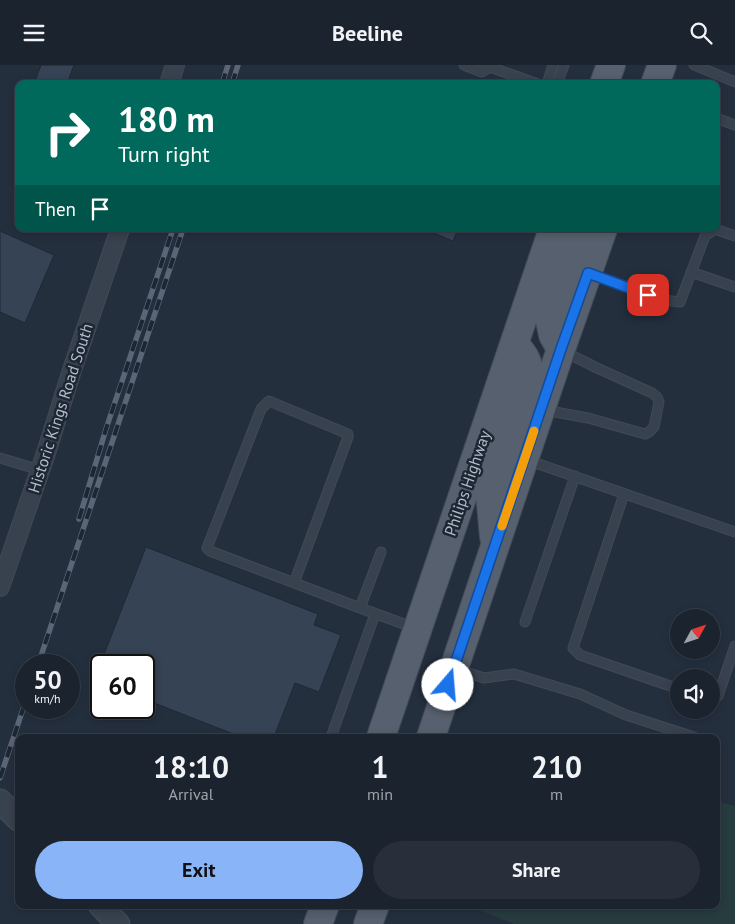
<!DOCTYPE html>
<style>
:root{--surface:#1b232e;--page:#282f3a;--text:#f1f3f6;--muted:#a0a4aa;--line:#39404a;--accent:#8ab4f8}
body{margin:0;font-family:"PT Sans",sans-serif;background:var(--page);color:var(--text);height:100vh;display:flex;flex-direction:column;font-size:19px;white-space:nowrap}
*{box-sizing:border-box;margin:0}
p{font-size:16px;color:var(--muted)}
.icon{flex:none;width:28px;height:28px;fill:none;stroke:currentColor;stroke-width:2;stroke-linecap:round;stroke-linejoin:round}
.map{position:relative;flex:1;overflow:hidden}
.panel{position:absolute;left:15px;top:669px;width:705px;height:175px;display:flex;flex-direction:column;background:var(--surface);border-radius:10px;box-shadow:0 2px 8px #0003,0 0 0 1px var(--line)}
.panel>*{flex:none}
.top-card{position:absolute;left:15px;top:15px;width:705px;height:152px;border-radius:10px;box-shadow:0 2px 8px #0003,0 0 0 1px var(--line);background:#00695c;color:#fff;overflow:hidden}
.needle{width:32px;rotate:50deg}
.controls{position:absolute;left:670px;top:544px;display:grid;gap:10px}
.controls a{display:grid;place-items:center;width:50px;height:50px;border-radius:50%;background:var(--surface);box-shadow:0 2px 8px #0003,0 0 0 1px var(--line);font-size:25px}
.speed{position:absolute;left:15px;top:589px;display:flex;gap:10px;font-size:25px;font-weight:700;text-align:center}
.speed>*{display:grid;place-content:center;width:65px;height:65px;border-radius:50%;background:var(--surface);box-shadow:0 2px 8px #0003,0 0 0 1px var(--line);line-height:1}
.speed small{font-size:12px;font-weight:400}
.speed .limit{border:2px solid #111;border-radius:8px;background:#fff;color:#111}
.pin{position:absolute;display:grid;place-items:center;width:42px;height:42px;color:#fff;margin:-21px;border-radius:10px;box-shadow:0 2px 8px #0006}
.me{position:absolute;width:55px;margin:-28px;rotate:18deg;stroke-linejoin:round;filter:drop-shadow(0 0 4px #0008)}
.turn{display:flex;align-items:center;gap:18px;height:105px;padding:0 20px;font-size:22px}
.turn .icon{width:65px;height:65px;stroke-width:2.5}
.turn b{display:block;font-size:35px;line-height:42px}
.then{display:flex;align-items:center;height:48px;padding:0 20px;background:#0003;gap:10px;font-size:19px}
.eta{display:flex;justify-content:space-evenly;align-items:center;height:85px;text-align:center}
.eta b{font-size:30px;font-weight:700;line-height:35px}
.primary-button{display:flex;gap:10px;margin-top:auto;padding:10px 20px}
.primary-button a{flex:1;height:58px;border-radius:30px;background:var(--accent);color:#111;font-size:20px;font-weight:700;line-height:58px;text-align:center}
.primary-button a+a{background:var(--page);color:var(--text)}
header{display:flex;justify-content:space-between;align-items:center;height:65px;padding:0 20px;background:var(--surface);font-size:22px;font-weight:700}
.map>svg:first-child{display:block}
</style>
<header><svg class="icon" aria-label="menu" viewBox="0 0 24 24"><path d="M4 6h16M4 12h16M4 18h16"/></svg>Beeline<svg class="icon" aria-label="search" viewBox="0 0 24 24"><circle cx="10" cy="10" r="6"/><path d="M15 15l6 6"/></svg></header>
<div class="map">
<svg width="735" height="859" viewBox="0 0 735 859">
<rect width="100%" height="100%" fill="#242f3e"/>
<path fill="#263c3f" d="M716,736L735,741V859H514L467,840H716Z"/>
<path fill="#364354" stroke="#1f2835" d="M41,0H74L67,19H34Z
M424,164H458L453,176Z
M0,166L54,190L25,258L0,247Z
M146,482L318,549L314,560L341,570L319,627L295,618L274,672H241L144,634V600H101V617L94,615Z"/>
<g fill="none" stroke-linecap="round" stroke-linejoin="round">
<defs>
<path id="service" d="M464,0L482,7L490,2L491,0
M694,0L735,17
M490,2L538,19
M547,19L553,0
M557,19L564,0
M716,53L735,60
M691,207L735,222
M591,209L664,235L680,237L705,171L715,164L735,171
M544,345L588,353L645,369L649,367L654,362L659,337L657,332L652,328L597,303L563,286
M0,393L40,405
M527,395L735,467
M624,429L573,583L580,590L679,624
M381,487L360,543L415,563
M294,518L348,372V369L269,336L261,344L207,483L210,486L360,543
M525,557L575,411
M457,604L484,613L514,609L580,629L626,650L694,672
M711,635L718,631L735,581
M331,672L375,549"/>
<path id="minor" d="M169,19L175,0
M0,522L46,388L72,305L120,164"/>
<path id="tertiary" d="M0,736L19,755
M100,840L118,859"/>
<path id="primary" d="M604,19L611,0
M655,19L662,0
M561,284L553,270L549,251L550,233L574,164
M494,472L490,429L529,317C530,299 526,291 514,279
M381,672L553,164
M431,672L561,284L603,164
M318,859L325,840
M368,859L375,840"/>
</defs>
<use href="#service" stroke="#414a57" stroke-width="11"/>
<use href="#minor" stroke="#414a57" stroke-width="20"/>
<use href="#tertiary" stroke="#414a57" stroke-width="25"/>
<use href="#primary" stroke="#414a57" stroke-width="30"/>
<use href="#service" stroke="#38414e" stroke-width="9"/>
<use href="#minor" stroke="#38414e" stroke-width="18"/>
<use href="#tertiary" stroke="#38414e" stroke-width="22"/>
<use href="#primary" stroke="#56606e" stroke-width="28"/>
<defs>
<path id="rail" d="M222,19L228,0
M232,19L238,0
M79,454L106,364L173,164
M38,600L183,164
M0,713L26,635"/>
</defs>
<use href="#rail" stroke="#5a6575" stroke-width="5.5"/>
<use href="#rail" stroke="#1d2633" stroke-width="4" stroke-dasharray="11" stroke-linecap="butt"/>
</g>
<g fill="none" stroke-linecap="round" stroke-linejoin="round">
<defs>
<path id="route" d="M448,620L561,284L588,208L648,230"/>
</defs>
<use href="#route" stroke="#114b97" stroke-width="12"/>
<use href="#route" stroke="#1a73e8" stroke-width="9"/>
<path stroke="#f59e0b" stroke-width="9" d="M502,461L534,366"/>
</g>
<g text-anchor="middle" stroke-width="5" stroke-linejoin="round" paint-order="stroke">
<g font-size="16" fill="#b4bcc9" stroke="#1d2633">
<text transform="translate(60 343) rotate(-72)" y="6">Historic Kings Road South</text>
<text transform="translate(467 418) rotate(-71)" y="6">Philips Highway</text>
</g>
</g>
</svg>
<div class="controls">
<a><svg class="needle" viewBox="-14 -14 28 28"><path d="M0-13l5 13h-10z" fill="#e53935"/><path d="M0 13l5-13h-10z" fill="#a0a4aa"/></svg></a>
<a><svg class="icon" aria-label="sound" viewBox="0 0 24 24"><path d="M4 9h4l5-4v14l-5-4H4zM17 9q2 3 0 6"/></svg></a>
</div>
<div class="speed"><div>50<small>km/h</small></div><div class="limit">60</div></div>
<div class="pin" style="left:648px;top:230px;background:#d93025"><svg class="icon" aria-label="arrive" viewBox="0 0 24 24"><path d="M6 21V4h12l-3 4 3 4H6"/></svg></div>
<svg class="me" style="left:448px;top:620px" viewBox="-20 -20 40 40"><circle r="19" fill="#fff"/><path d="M0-13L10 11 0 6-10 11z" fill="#1a73e8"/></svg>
<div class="top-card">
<div class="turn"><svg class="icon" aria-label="right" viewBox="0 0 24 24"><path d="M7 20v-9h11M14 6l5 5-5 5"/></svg><div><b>180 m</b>Turn right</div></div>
<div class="then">Then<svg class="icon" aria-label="arrive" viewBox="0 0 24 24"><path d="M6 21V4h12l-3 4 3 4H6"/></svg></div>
</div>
<section class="panel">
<div class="eta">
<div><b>18:10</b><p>Arrival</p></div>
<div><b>1</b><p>min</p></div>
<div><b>210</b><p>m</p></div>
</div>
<div class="primary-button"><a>Exit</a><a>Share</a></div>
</section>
</div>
